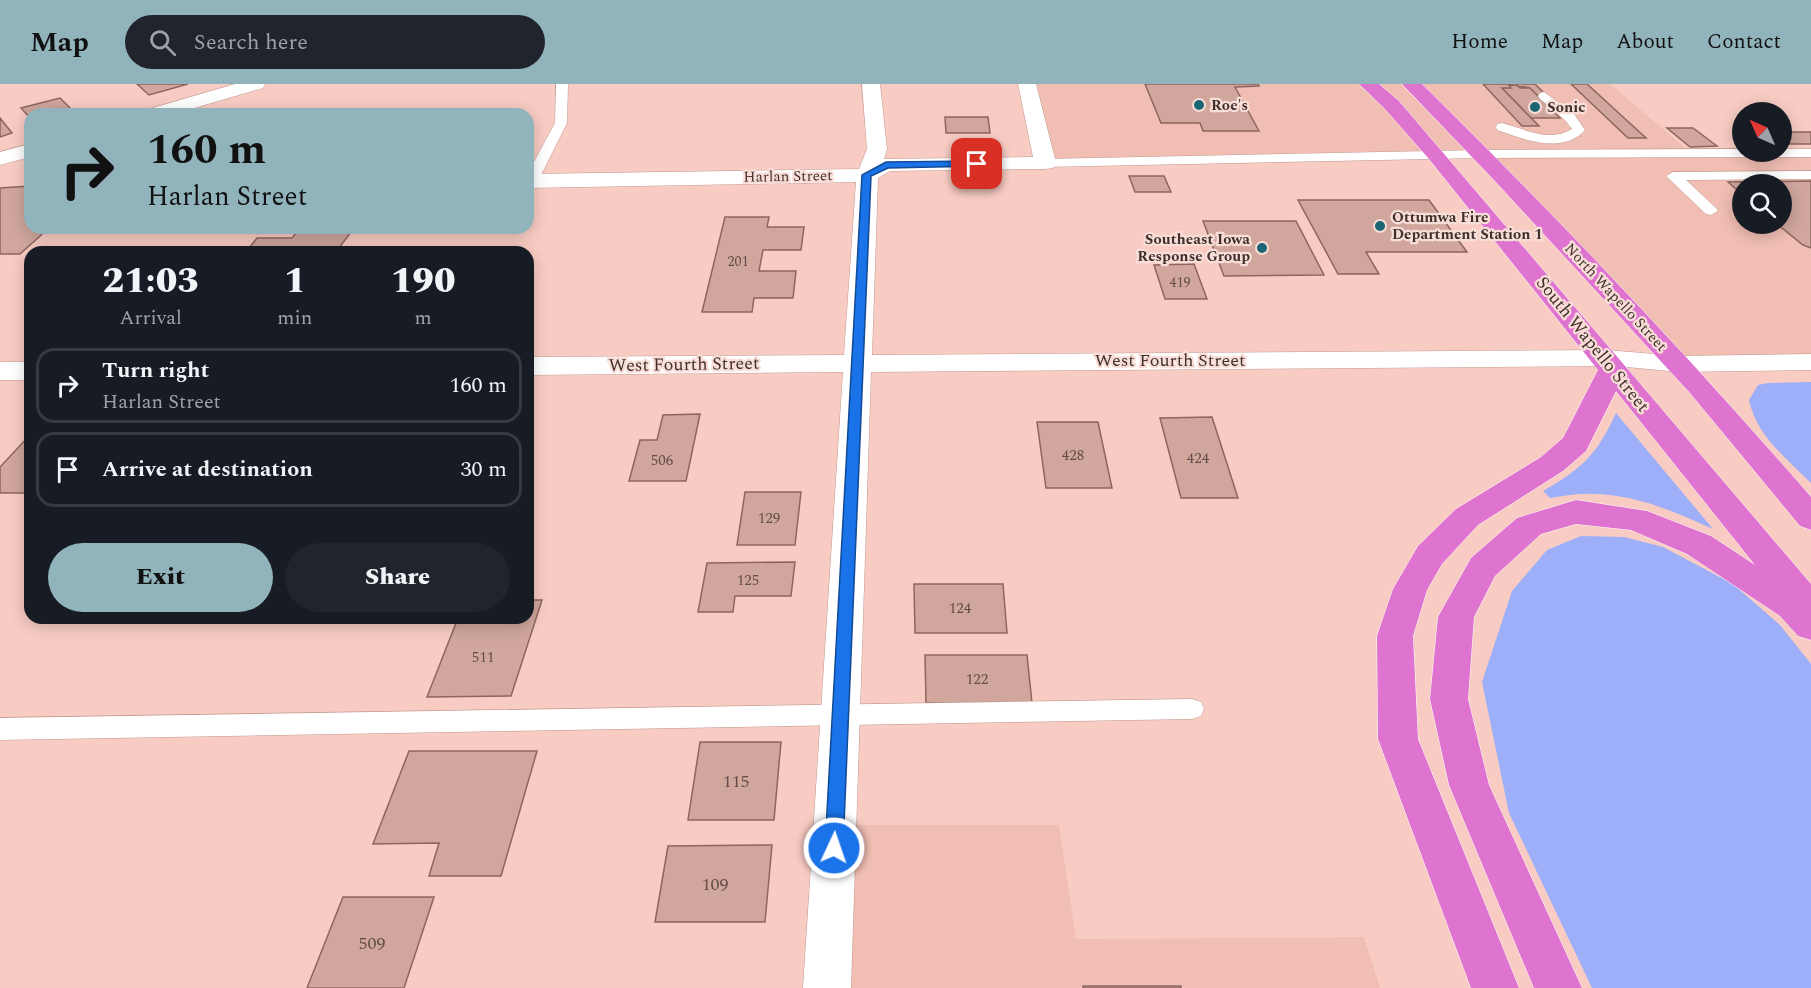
<!DOCTYPE html>
<style>
:root{--surface:#171b24;--page:#20242c;--text:#f1f3f6;--muted:#9ea1a6;--line:#363941;--accent:#91b3bb}
body{margin:0;font-family:Spectral,serif;background:var(--page);color:var(--text);height:100vh;display:flex;flex-direction:column;font-size:22px;white-space:nowrap}
*{box-sizing:border-box;margin:0}
p{font-size:20px;color:var(--muted)}
.icon{flex:none;width:33px;height:33px;fill:none;stroke:currentColor;stroke-width:2;stroke-linecap:round;stroke-linejoin:round}
.map{position:relative;flex:1;overflow:hidden}
.panel{position:absolute;left:24px;top:162px;width:510px;height:378px;display:flex;flex-direction:column;background:var(--surface);border-radius:18px;box-shadow:0 3px 15px #0003}
.panel>*{flex:none}
.banner{position:absolute;left:24px;top:24px;width:510px;height:126px;border-radius:18px;box-shadow:0 3px 15px #0003;background:#91b3bb;color:#111;overflow:hidden}
.needle{width:39px;rotate:315deg}
.controls{position:absolute;left:1732px;top:18px;display:grid;gap:12px}
.controls a{display:grid;place-items:center;width:60px;height:60px;border-radius:50%;background:var(--surface);box-shadow:0 3px 15px #0003;font-size:30px}
.pin{position:absolute;display:grid;place-items:center;width:51px;height:51px;color:#fff;margin:-26px;border-radius:12px;box-shadow:0 3px 9px #0006}
.me{position:absolute;width:66px;margin:-33px;rotate:3deg;stroke-linejoin:round;filter:drop-shadow(0 0 4px #0008)}
.turn{display:flex;align-items:center;gap:21px;height:126px;padding:0 24px;font-size:27px}
.turn .icon{width:78px;height:78px;stroke-width:2.5}
.turn b{display:block;font-size:42px;line-height:51px}
.eta{display:flex;justify-content:space-evenly;align-items:center;height:102px;text-align:center}
.eta b{font-size:36px;font-weight:800;line-height:42px}
.button{display:flex;gap:12px;margin-top:auto;padding:12px 24px}
.button a{flex:1;height:69px;border-radius:36px;background:var(--accent);color:#111;font-size:24px;font-weight:800;line-height:69px;text-align:center}
.button a+a{background:var(--page);color:var(--text)}
ul{padding:0;list-style:none}
li{display:flex;align-items:center;gap:18px;height:75px;margin:0 12px 9px;padding:0 12px;border:3px solid var(--line);border-radius:18px}
li div{flex:1}
li b{display:block;font-size:22px}
li em{font-style:normal}
header{display:flex;align-items:center;gap:36px;box-sizing:border-box;height:84px;padding:0 30px;background:var(--accent);color:#111}
header strong{font-size:28px}
nav{display:flex;gap:33px;margin-inline-start:auto;font-size:21px}
.search{width:420px;height:54px;background:var(--page);display:flex;align-items:center;gap:15px;box-sizing:border-box;padding:0 21px;border-radius:33px;color:var(--muted);font-size:22px}
.map>svg:first-child{display:block}
</style>
<header>
<strong>Map</strong>
<div class="search"><svg class="icon" aria-label="search" viewBox="0 0 24 24"><circle cx="10" cy="10" r="6"/><path d="M15 15l6 6"/></svg>Search here</div>
<nav><a>Home</a><a>Map</a><a>About</a><a>Contact</a></nav>
</header>
<div class="map">
<svg width="1811" height="904" viewBox="0 0 1811 904">
<rect width="100%" height="100%" fill="#f8ccc3"/>
<path fill="#f1beb3" fill-rule="evenodd" d="M1027,0H1610L1691,69H1811V278L1679,280L1480,71L1045,79ZM1743,100H1782V140H1743Z
M835,741H1059L1076,855L1364,853L1380,904H827Z"/>
<path fill="#9caff8" d="M1811,298V399C1786,374 1756,351 1749,316L1758,301L1768,299Z
M1616,329L1713,445C1675,428 1635,410 1592,410C1578,409 1564,412 1550,414L1543,407C1583,384 1597,370 1616,329Z
M1581,452L1624,453L1663,463L1733,500L1780,541L1811,580V904H1592L1509,729L1482,598L1512,507L1547,466Z"/>
<path fill="#d0a69d" stroke="#8d665e" stroke-width="1.5" d="M137,0H188L149,11Z
M1145,0H1258L1259,2L1235,3L1259,47H1203L1200,39H1161Z
M1483,0H1508L1511,4H1502L1539,42H1522Z
M1508,0L1530,4L1560,34H1531L1502,4H1511Z
M1516,0H1535L1547,12H1538L1530,4H1520Z
M1571,0H1587L1646,54H1628Z
M60,14L76,30H30V34L21,24Z
M945,33H988L990,49H946Z
M0,34L12,49L0,53Z
M1667,44H1693L1717,62L1690,63Z
M1782,48H1811V60H1782Z
M1129,92H1164L1171,108H1135Z
M1811,97V164L1803,161L1777,140H1782V100H1743V111L1728,98Z
M30,102V144H49L20,170H0V104Z
M1298,116H1429L1467,168H1366L1379,190H1338Z
M725,133H769L767,143H804L801,166H763L759,187H796L793,214H754L752,228H702Z
M1203,137H1296L1324,191L1224,192Z
M300,144H354L336,168H246L257,154H292Z
M1194,180L1207,215H1165L1154,181Z
M700,330L686,397H629L640,356H657L663,331Z
M1212,333L1238,414H1181L1160,334Z
M1037,338H1098L1112,404H1046Z
M30,351V409H0V383Z
M745,408H801L795,461H737Z
M795,478L791,512H735L733,528H698L707,479Z
M914,500H1003L1007,549H915Z
M528,516H542L511,612L427,613L458,534H528Z
M925,571H1027L1032,619H926Z
M700,658H781L774,736H688Z
M409,667H537L501,792H429L439,759L373,760Z
M772,761L765,838H655L668,762Z
M343,813H434L404,904H307Z
M1083,902H1181V904H1083Z"/>
<g fill="none" stroke-linecap="round" stroke-linejoin="round">
<defs>
<path id="lane" d="M556,0H568L567,39L538,97L536,100H528V89L555,39Z
M1544,8L1574,30L1585,46C1563,71 1523,55 1497,46L1496,43L1497,40L1502,39C1525,45 1549,59 1572,45L1565,36L1540,15L1538,12L1540,9Z
M1743,65V68H1782V65H1811V73L1480,74L1045,83L1038,79L1045,75L1480,66Z
M1811,87V95L1686,96L1716,124L1718,127L1711,131L1706,130L1666,92L1673,88Z
M1192,615L1201,618L1204,625L1201,632L1192,635L0,656V634Z"/>
<path id="street" d="M235,0H265L263,4L174,30H143L146,26Z
M862,0H880L887,65L884,75L1033,73L1018,0H1036L1056,79L1053,84L1045,85L890,87L878,94L872,271L1606,266L1616,268L1620,274L1616,280L1606,282L871,288L851,904H803L843,288L528,291V273L844,271L856,98L528,104V90L859,85L867,65Z
M30,60V73L0,81V68Z
M0,278H30V296H0Z"/>
<path id="secondary" d="M1606,266L1679,272L1811,270V286L1679,288L1596,280L1592,274L1596,268Z"/>
<path id="highway" d="M1359,0H1379L1399,17L1811,500V556L1798,552L1780,532L1687,470L1631,446L1576,440L1541,450L1495,492L1474,533L1468,615L1489,701L1582,904H1534L1449,701L1430,615L1438,533L1471,474L1517,434L1576,416L1647,427L1711,452L1755,481L1616,307L1586,367L1563,387L1478,441L1442,480L1427,506L1413,552L1418,655L1519,904H1471L1378,655L1377,552L1393,505L1418,462L1456,425L1541,373L1563,354L1598,286L1429,75L1385,25Z
M1402,0H1422C1557,133 1687,270 1811,413V446L1800,442L1690,309L1494,96Z"/>
</defs>
<use href="#lane" stroke="#c1988f" stroke-width="1"/>
<use href="#street" stroke="#c1988f" stroke-width="1"/>
<use href="#secondary" stroke="#c1988f" stroke-width="1"/>
<use href="#highway" stroke="#fff" stroke-width="1"/>
<use href="#lane" fill="#fff" fill-rule="evenodd"/>
<use href="#street" fill="#fff" fill-rule="evenodd"/>
<use href="#secondary" fill="#fff" fill-rule="evenodd"/>
<use href="#highway" fill="#df73d0" fill-rule="evenodd"/>
</g>
<path fill="#1a73e8" stroke="#114b97" stroke-width="1.5" d="M977,77L980,78V82L888,84L871,92L843,764L840,770L834,772L828,770L825,764L862,91L886,78Z"/>
<g fill="#1c6573" stroke="#f9ded8" stroke-width="2">
<circle cx="1199" cy="21" r="6"/>
<circle cx="1535" cy="23" r="6"/>
<circle cx="1380" cy="142" r="6"/>
<circle cx="1262" cy="164" r="6"/>
</g>
<g text-anchor="middle" stroke-width="4.5" stroke-linejoin="round" paint-order="stroke">
<g font-size="14" fill="#654e49">
<text x="738" y="182">201</text>
<text x="1180" y="203">419</text>
</g>
<g font-size="15" font-weight="bold" fill="#41302d" stroke="#f9ded8" text-anchor="start">
<text x="1211" y="26">Roe's</text>
<text x="1547" y="28">Sonic</text>
<text x="1392" y="138">Ottumwa Fire<tspan x="1392" dy="17">Department Station 1</tspan></text>
<text x="1250" y="160" text-anchor="end">Southeast Iowa<tspan x="1250" dy="17">Response Group</tspan></text>
</g>
<g font-size="15" fill="#41302d" stroke="#f9ded8">
<text transform="translate(788 92) rotate(-1)" y="5">Harlan Street</text>
<text transform="translate(1616 213) rotate(47)" y="5">North Wapello Street</text>
</g>
<g font-size="15" fill="#654e49">
<text x="1073" y="376">428</text>
<text x="1198" y="379">424</text>
<text x="662" y="381">506</text>
<text x="769" y="439">129</text>
<text x="748" y="501">125</text>
<text x="960" y="529">124</text>
<text x="483" y="578">511</text>
<text x="977" y="600">122</text>
</g>
<g font-size="18" fill="#41302d" stroke="#f9ded8">
<text transform="translate(1593 260) rotate(51)" y="6">South Wapello Street</text>
<text x="1170" y="282">West Fourth Street</text>
<text transform="translate(684 280) rotate(-1)" y="6">West Fourth Street</text>
</g>
<g font-size="18" fill="#654e49">
<text x="736" y="703">115</text>
<text x="715" y="806">109</text>
<text x="372" y="865">509</text>
</g>
</g>
</svg>
<div class="controls">
<a><svg class="needle" viewBox="-14 -14 28 28"><path d="M0-13l5 13h-10z" fill="#e53935"/><path d="M0 13l5-13h-10z" fill="#9ea1a6"/></svg></a>
<a><svg class="icon" aria-label="search" viewBox="0 0 24 24"><circle cx="10" cy="10" r="6"/><path d="M15 15l6 6"/></svg></a>
</div>
<div class="pin" style="left:977px;top:80px;background:#d93025"><svg class="icon" aria-label="arrive" viewBox="0 0 24 24"><path d="M6 21V4h12l-3 4 3 4H6"/></svg></div>
<svg class="me" style="left:834px;top:764px" viewBox="-20 -20 40 40"><circle r="17" fill="#1a73e8" stroke="#fff" stroke-width="3"/><path d="M0-11L8 9 0 5-8 9z" fill="#fff"/></svg>
<div class="banner">
<div class="turn"><svg class="icon" aria-label="right" viewBox="0 0 24 24"><path d="M7 20v-9h11M14 6l5 5-5 5"/></svg><div><b>160 m</b>Harlan Street</div></div>
</div>
<section class="panel">
<div class="eta">
<div><b>21:03</b><p>Arrival</p></div>
<div><b>1</b><p>min</p></div>
<div><b>190</b><p>m</p></div>
</div>
<ul>
<li><svg class="icon" aria-label="right" viewBox="0 0 24 24"><path d="M7 20v-9h11M14 6l5 5-5 5"/></svg><div><b>Turn right</b><p>Harlan Street</p></div><em>160 m</em></li>
<li><svg class="icon" aria-label="arrive" viewBox="0 0 24 24"><path d="M6 21V4h12l-3 4 3 4H6"/></svg><div><b>Arrive at destination</b></div><em>30 m</em></li>
</ul>
<div class="button"><a>Exit</a><a>Share</a></div>
</section>
</div>
